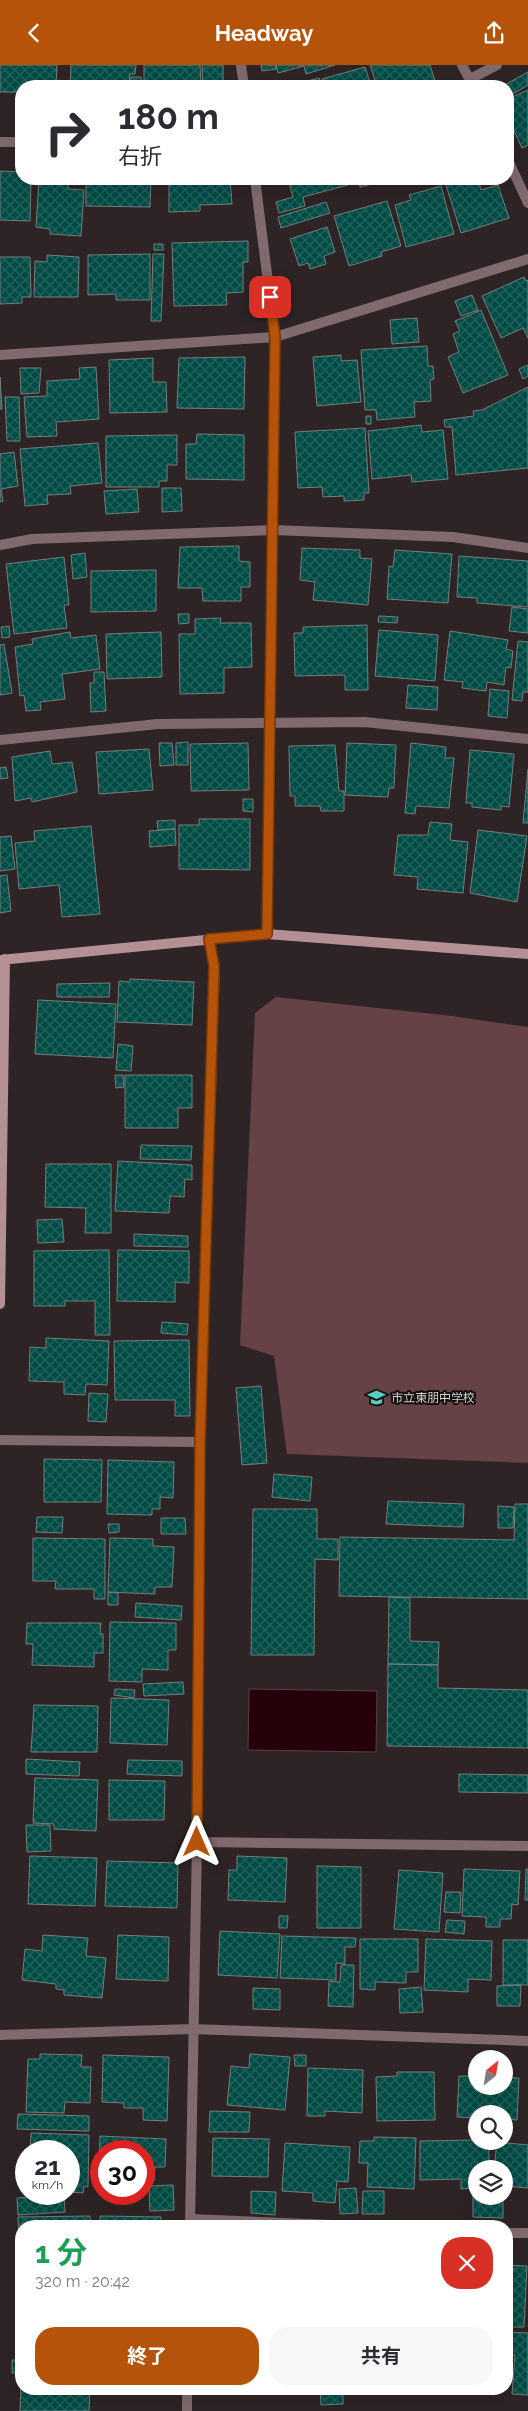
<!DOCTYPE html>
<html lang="ja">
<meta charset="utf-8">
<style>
:root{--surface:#fff;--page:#f7f7f7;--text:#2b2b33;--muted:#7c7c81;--accent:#b45309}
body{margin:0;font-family:Raleway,"Noto Sans JP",sans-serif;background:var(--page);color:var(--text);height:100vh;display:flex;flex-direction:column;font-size:19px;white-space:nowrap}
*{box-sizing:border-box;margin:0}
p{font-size:16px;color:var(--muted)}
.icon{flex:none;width:28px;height:28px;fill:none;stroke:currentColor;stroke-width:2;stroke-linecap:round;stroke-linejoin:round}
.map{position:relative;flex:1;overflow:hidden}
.drawer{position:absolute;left:15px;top:2155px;width:498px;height:175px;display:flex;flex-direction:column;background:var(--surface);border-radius:20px;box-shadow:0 5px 20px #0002}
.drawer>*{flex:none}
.top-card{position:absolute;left:15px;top:15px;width:499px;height:105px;border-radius:20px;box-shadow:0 5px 20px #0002;background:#fff;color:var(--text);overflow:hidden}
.needle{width:32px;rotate:30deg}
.tools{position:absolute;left:468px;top:1985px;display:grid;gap:10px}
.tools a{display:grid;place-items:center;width:45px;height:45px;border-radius:50%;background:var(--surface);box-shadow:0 5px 20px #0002;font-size:25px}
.speed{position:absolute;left:15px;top:2075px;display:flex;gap:10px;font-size:25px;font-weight:700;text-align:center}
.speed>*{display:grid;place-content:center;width:65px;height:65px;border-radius:50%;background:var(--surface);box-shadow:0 5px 20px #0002;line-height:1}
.speed small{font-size:12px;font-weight:400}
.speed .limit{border:8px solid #d22;background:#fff;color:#111}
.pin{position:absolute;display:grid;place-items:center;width:42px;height:42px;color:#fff;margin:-21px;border-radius:10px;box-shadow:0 2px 8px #0006}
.me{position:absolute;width:55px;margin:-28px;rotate:0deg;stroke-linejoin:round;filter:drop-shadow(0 0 4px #0008)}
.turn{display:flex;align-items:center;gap:18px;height:105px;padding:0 20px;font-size:22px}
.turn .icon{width:65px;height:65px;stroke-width:2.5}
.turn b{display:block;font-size:35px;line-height:42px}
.round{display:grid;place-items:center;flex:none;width:52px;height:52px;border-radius:20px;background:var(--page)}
.headline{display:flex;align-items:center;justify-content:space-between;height:85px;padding:0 20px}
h1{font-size:30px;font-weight:700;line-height:38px;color:#1e9e55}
.button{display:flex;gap:10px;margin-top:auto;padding:10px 20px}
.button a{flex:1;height:58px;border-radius:20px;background:var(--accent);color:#fff;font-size:20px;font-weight:700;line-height:58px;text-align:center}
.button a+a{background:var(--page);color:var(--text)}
header{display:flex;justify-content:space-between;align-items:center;height:65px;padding:0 20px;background:var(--accent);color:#fff;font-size:22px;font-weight:700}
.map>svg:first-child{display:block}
</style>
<header><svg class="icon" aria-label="back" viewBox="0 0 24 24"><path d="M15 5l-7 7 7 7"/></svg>Headway<svg class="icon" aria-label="share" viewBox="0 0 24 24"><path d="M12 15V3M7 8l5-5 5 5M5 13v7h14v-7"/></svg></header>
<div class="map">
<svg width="528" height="2346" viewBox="0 0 528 2346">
<defs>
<pattern id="building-cross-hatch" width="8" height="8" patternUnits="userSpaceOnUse" patternTransform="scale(1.25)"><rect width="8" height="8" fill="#004a44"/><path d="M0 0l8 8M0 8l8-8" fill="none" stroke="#24635e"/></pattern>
</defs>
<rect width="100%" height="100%" fill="#2e2426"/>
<path fill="#664146" d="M276,932L452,951L528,962V1398L287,1389L274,1291L240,1280L255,948Z"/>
<path fill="#26010a" stroke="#5b3f46" d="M249,1624L377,1626L376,1687L248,1685Z"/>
<path fill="url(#building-cross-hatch)" stroke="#737f7d" d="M0,0H57L56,21H21V27H0Z
M71,0H136L135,9H130L129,21H70Z
M144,0H200L201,21H144Z
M202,0H223V21H203Z
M261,0H275L276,4L262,6Z
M276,0H335L306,9L304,1L278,8Z
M370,0H430L436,19L428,21H377Z
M365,2L371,21H324L322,14Z
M528,7V20L508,32V21H503Z
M131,12H141V21H131Z
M319,13L321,21H288Z
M528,25V80L522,83L508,53V34Z
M0,106L21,107V114H31L30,156L0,155Z
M39,114H68V124L84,125L81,171L50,169V164L36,162Z
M86,114H151L150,142L86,141Z
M169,114H230L232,139L200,140V146L169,147Z
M284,114H346L348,120L303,132L305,141L279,148L276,137L293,132L288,115L284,116Z
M358,114H392L360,122Z
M454,114H478L481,125L498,120L509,153L461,168L445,117Z
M441,121L454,169L406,182L395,140L411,135L409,130Z
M387,136L401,181L381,187L382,191L349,201L334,151Z
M326,137L330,148L281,163L278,152Z
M327,162L335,187L324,191L326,199L310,204L308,198L299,201L290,174Z
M248,176V197H243V227L226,228L227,240L174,241L172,178Z
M154,179H163V185H154Z
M150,189V235H116V229L88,230V190Z
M153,189H164L161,256H151Z
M47,190L79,192L78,232H34L35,196L47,197Z
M0,192H30L31,232H22V238L0,239Z
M524,212L526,216L528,215V273L523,263L501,273L482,231Z
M472,230L478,245L461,251L455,236Z
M481,245L508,310L463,328L448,292L459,287L453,269L460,266L455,256Z
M417,253L419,277L392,279L390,255Z
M427,281L428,301H433L434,314L430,315L431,336L414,337L415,352L377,355L376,345H365L361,285Z
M341,290V296L357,295L361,337L317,341L313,292Z
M245,292L244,344L177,343L179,293Z
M153,293V317H166L167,347L110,348L109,295Z
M528,300V311L523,314L519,304Z
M96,302L99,354L56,357L57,371L27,372L24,332L47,331V316L80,314L79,303Z
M20,303H41L39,328L21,329Z
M0,312L2,344H0Z
M528,322V403L456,410L452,362H445L444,355L474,351L473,346L482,345Z
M5,332H19L20,376H7Z
M366,351H371V359H366Z
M421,360L422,367L443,365L448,414L412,417L411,410L372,414L368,366Z
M365,363L369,428H364V435L344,436V431L323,432L322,422L298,423L295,367Z
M197,369L244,370V415L186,414V379H196Z
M177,370V400H167V416H159V422H106V371Z
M98,378L102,418L70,421L71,429L47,430L48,439L25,441L20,384Z
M14,387L18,421L1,424L3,436L0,437V389Z
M162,423H181L182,446L162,447Z
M137,424L139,447L106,449L104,426Z
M239,481V496L250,497V522H241V536H203L202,523H178L180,482Z
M302,483L360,485V493L372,494L368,540L313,535L315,517L300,515Z
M395,485L452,489L448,538L387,534L389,501L393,502Z
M85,488L87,512L73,514L71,490Z
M459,491L528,496V542L477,538V533L457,532Z
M64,492L69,540H64L67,563L14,569L6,499Z
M156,505V546L91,547V506Z
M512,542L528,544V568L509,566Z
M178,549H189V558L179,559Z
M379,551L398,552L397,558L378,557Z
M221,553L220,558H251L252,602L224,603V628L180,629L179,569H195V554Z
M367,560L368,625H345V610L295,611L294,568H303V562Z
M9,561L10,572L2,573L1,562Z
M379,565L438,570L435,616L375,611Z
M450,566L508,575L506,584L513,586L511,603L506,602L504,620L487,617L486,626L462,623L463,617L444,615Z
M70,567L71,573L96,570L100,604L62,609L65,634L40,637L41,645L26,646L24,630L20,631L15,582L33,579L32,574Z
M161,567L162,612L107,614L106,569Z
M518,576L528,577V627H523L522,636L512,635Z
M4,579L12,628L0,630V580Z
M94,607H104L106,646L91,647L90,618H94Z
M408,620L438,622L437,645L406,643Z
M490,624L509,626L507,653L488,651Z
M188,677V700H176V678Z
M159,678H172L174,700L160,701Z
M248,678L249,725L191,726L190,679Z
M347,678L396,680L394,723H389L388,732L345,730Z
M411,678L446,682L445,693H454L449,743L416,741L415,749L405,748Z
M335,680L339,726H344V746H321L320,741H295V731H290L289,681Z
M149,684L153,725L99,729L96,687Z
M470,685L514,689L509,742L501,741V745L472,742V738H466Z
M50,686L52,699L72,697L77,727L32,737L31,733L15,736L12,692Z
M6,702L8,713L0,714V703Z
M528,704V758H523Z
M243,734H253V747L243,746Z
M199,754H250V805L179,804V760H199Z
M175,755V764L158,765L157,756Z
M430,757L452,759L450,775L468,777L463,828L417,824L418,812L394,810L398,770H428Z
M91,761L100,849L62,852L59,820L19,824L15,778L35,776L34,766Z
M175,764L176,780L150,782L149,766Z
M478,765L527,771L517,837L470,828Z
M11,771L15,804L0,806V772Z
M7,810L11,846L0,848V811Z
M130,914L194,917L192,960L117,957L119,916L130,917Z
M110,918L109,932H57V919Z
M38,935L116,939L113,993L35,989Z
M118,979L133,981L131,1006L116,1005Z
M115,1010H123L124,1022L116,1023Z
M125,1010H192V1043H178V1063H125Z
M141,1080L192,1081L191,1095L140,1094Z
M118,1096L192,1100V1115L185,1114L184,1132L170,1131L169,1148L115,1146Z
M46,1099H111V1168H85L86,1143L45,1142Z
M62,1154L64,1177L38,1178L37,1155Z
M134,1169L188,1171V1182L134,1181Z
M109,1185L110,1270H95V1236H65V1241H34V1186Z
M118,1185L189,1186V1218L175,1217V1237L117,1236Z
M162,1257L188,1259L187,1270L161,1268Z
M46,1273L109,1276L107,1320L86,1319L85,1330L64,1329V1317L29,1316L30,1282L46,1283Z
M189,1275L190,1351H175V1335H115L114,1276Z
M261,1321L267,1398L242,1400L236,1323Z
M89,1328L108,1329L106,1357L88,1356Z
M44,1394L102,1395L101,1437H44Z
M108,1395L174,1397L173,1433L160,1432V1444H152V1450L107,1449Z
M274,1409L312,1412L310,1436L272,1432Z
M388,1436L464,1439L463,1462L386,1459Z
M515,1439H528V1534L339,1531L340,1472L514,1475Z
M498,1441L514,1442L513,1463H498Z
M253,1444H317V1474H338V1495L315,1494L314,1590H251Z
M37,1452H63L62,1468L36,1467Z
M161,1453H185L186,1469H161Z
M108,1459H119V1467L109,1468Z
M33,1473L105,1474V1534H94V1524H55L56,1516H33Z
M110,1473L153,1474V1481L174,1482L172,1522H155V1529L108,1527Z
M108,1527L118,1528V1540H108Z
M389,1532L410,1533V1576L439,1577L438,1600L388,1599Z
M136,1538L182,1541L181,1555L135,1552Z
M110,1557L176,1558V1585H168V1605L142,1604V1617L109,1616Z
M27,1558H101L100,1569H103V1588H94V1602L32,1600L33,1579H26Z
M388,1599L438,1600V1623L528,1625V1683L387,1681Z
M183,1617L184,1629L144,1631L143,1619Z
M115,1624L135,1625L134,1633L114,1630Z
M111,1633L169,1635L167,1680L110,1678Z
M34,1640L98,1641L97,1687H31Z
M26,1694L80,1697L79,1711L26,1709Z
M128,1695L182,1696V1711L127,1709Z
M459,1709L528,1710V1728L459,1727Z
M35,1713L98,1715L96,1766L54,1764V1759L33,1758Z
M109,1715L165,1716L164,1755H109Z
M26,1760H50L51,1786L27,1787Z
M30,1791L97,1793L95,1841L28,1839Z
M237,1791L287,1793L285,1837L228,1835L229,1805H237Z
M107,1796L178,1798L177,1843L105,1841Z
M317,1801L361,1802V1863H317Z
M464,1804L520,1806L518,1840L512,1839L511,1854H500V1862H486V1852L462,1851Z
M526,1804H528V1835H525Z
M399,1805L443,1808L439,1867L394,1864Z
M446,1827H461L460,1848L444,1847Z
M279,1851H288L287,1863H279Z
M447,1855L465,1856L464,1869L445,1867Z
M220,1866L280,1869L277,1913L218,1910Z
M43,1870L88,1873L86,1891L106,1893L102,1933L64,1930V1925L56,1924V1919L22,1915L25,1884L42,1886Z
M118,1870L169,1872L168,1916L116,1914Z
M282,1871L356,1873L355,1882H345V1899L336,1898V1915L280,1913Z
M360,1874H418V1907H406V1918L375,1917V1925L360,1924Z
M426,1874L492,1876L491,1915L468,1914V1927L424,1925Z
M503,1875H528V1920H503Z
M341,1900H354L353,1942L328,1941L329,1916L340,1917Z
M521,1920L520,1941H497V1921Z
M421,1922L423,1947L400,1948L399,1924Z
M253,1923L280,1924V1945L253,1944Z
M40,1989L82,1990L81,2002H91L90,2038L65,2037L64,2048L26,2047L28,1994H40Z
M250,1989L290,1992L285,2045L227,2040L231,2001L249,2003Z
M103,1990L169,1992L167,2056L143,2055V2043H124V2038L102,2037Z
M294,1990H306V2001H295Z
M308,2003L363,2005L362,2048L325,2046V2051H307Z
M397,2007H434L435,2055L377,2056L376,2012L397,2011Z
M459,2011H476V2021H504V2012L519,2013L517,2055L504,2054V2049H476V2053L457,2052Z
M210,2046L250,2047L249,2067H209Z
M18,2049L89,2051V2066L17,2064Z
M31,2068L89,2070L88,2122L84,2121L83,2128L69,2127V2086H30Z
M100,2071L166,2074L165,2102H155L154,2116H144V2086H101V2115H99Z
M374,2072L416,2073L414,2124L367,2122L368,2098H359L360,2076H374Z
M213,2073L269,2074L268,2112L212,2111Z
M476,2075L489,2076V2104H476V2123L461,2124V2114L420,2115V2076Z
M497,2077L528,2080V2123L504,2121V2104H494Z
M285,2078L350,2082L348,2117L337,2116L335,2138L313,2136V2128L282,2126Z
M173,2120L174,2145L150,2146L149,2121Z
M356,2123L358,2148L340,2149L339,2124Z
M251,2126L276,2127L275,2150L251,2148Z
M363,2126H384V2149H362Z
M473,2126H476V2131H503V2153L473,2152Z
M64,2130L65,2147L18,2150L17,2133Z
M90,2151L91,2161H21V2176H19L18,2152Z
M100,2151L161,2152V2161H100Z
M506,2200L527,2201L524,2262H506Z
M19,2230H21V2258H17Z
M506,2267L528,2268V2330L512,2329L515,2290H506Z
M12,2295H21V2308H12Z
M21,2317V2324H90L89,2346H20Z
M320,2324H343V2339L321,2340Z"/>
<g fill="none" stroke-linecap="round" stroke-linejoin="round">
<path stroke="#816a6d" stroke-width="10" d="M241,0L244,21
M462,0L473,21
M470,14L497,0
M0,77H21
M508,95L528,138
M255,114L275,272L267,869
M0,290L275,272L528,194
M0,480L32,474L273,465L453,472L528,483
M0,675L158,659L365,657L528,674
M0,1375L200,1377
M197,1777L528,1781
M0,1970L192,1964L528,1976
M190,2154L358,2161
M190,2161L197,1777L200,1377L215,901L209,874
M506,2168H528
M187,2346V2324"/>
<path stroke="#b48f94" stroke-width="10" d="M0,895L267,869L528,889
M0,1239L5,894"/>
</g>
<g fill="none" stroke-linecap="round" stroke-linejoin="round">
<defs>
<path id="route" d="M197,1777L200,1377L214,901L209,874L267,869L275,272L270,232"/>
</defs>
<use href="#route" stroke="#753606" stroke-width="12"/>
<use href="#route" stroke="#b45309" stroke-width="9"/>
</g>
<defs>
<symbol id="school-bare" viewBox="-9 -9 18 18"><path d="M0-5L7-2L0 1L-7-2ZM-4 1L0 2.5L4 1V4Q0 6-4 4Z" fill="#57cec1" stroke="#130f0f" stroke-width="2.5" paint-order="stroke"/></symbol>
</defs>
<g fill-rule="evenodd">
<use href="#school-bare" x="364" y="1320" width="25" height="25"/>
</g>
<g text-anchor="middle" stroke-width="4" stroke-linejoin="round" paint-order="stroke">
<g font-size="12" fill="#d7d1d1" stroke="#130f0f" text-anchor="start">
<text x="391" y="1337">市立東朋中学校</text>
</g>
</g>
</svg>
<div class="tools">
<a><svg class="needle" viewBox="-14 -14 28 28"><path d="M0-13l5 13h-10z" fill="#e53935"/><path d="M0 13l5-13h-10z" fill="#7c7c81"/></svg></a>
<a><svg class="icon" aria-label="search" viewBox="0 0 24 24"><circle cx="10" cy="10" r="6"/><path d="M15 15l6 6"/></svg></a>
<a><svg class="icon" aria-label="layers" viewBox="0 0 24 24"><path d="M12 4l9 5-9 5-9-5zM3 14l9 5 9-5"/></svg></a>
</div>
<div class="speed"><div>21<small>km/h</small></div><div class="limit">30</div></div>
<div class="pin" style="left:270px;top:232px;background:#d93025"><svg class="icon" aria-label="arrive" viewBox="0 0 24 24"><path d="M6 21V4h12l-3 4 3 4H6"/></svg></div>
<svg class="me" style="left:197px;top:1777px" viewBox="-20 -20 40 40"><path d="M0-17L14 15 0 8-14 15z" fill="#b45309" stroke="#fff" stroke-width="4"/></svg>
<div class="top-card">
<div class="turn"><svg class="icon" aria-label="right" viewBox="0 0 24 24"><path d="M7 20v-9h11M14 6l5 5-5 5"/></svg><div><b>180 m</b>右折</div></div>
</div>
<section class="drawer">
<div class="headline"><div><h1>1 分</h1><p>320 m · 20:42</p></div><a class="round" style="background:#d93025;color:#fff"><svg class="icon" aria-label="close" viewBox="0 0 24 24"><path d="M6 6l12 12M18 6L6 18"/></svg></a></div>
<div class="button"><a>終了</a><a>共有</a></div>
</section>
</div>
